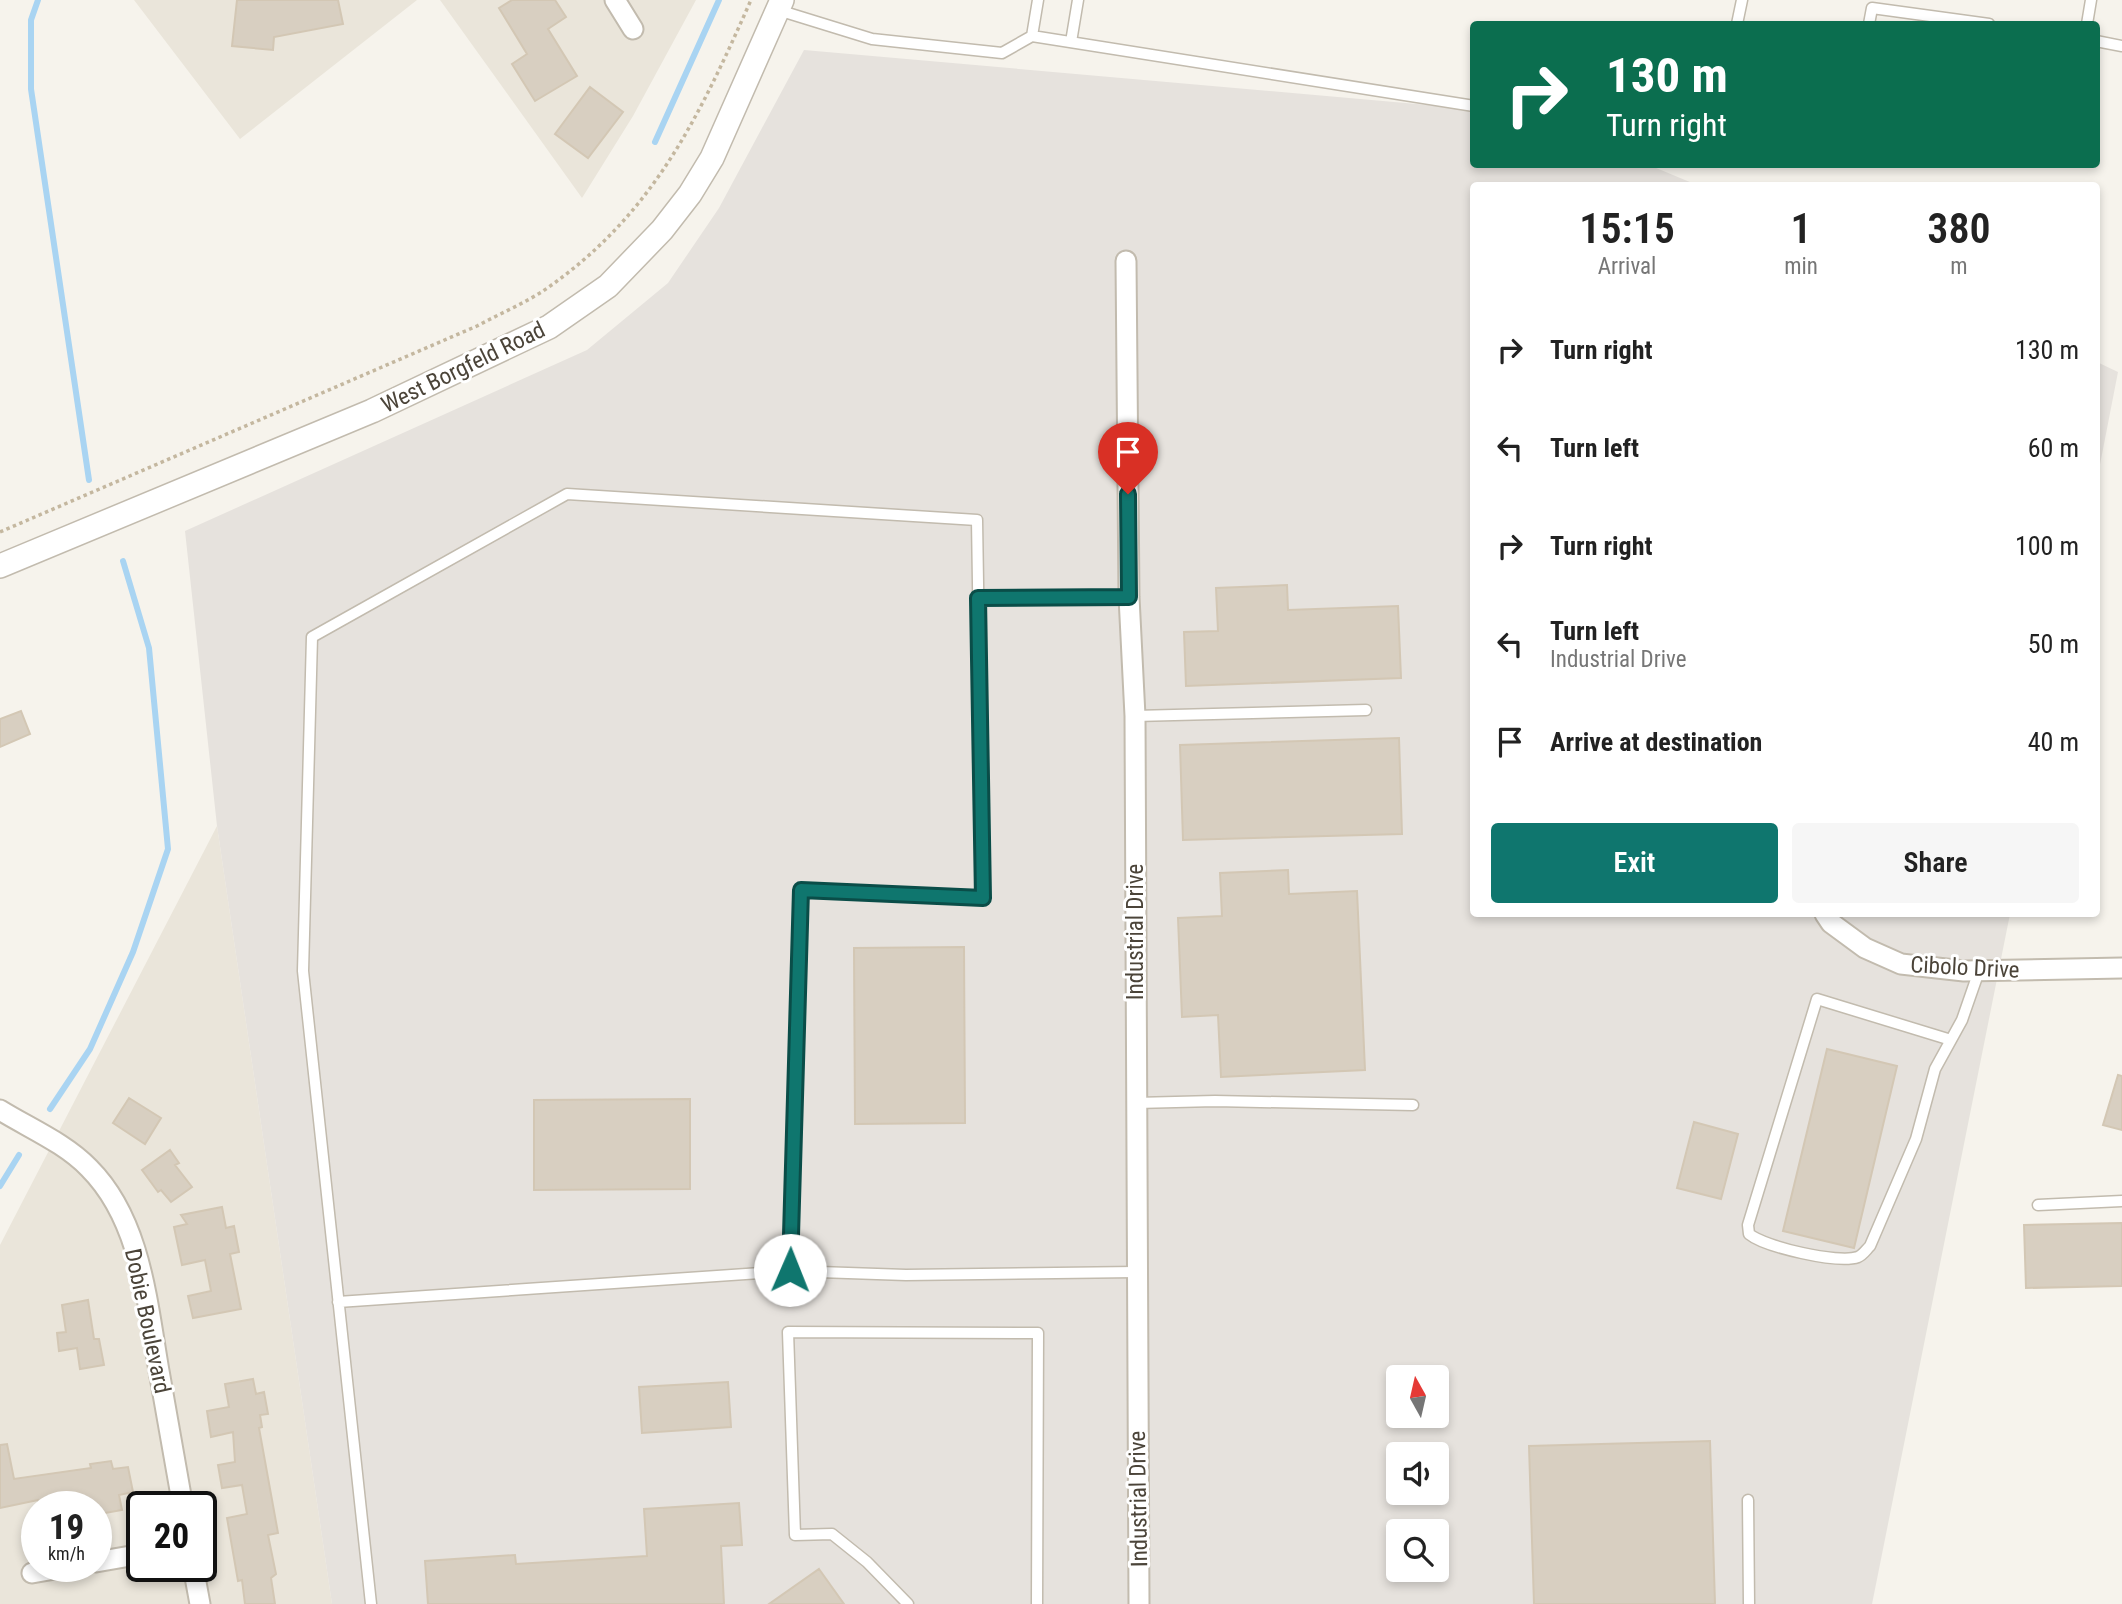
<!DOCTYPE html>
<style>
:root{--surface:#fff;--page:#f6f6f6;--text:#222;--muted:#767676;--accent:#0f766e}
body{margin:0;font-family:"Roboto Condensed",sans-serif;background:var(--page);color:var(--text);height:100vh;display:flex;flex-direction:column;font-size:26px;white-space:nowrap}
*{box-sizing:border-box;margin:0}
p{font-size:23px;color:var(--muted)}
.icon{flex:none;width:38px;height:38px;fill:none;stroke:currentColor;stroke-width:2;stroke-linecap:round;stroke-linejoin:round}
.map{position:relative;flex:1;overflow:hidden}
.panel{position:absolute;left:1470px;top:182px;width:630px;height:735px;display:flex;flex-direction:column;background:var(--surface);border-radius:7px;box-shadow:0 4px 10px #0003}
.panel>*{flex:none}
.hud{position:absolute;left:1470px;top:21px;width:630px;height:147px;border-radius:7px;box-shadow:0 4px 10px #0003;background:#0b6e4f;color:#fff;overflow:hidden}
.needle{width:46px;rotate:352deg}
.tools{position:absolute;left:1386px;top:1365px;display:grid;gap:14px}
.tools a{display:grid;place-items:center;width:63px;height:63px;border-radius:7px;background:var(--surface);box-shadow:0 4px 10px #0003;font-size:35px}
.speed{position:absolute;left:21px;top:1491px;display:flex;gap:14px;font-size:35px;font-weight:700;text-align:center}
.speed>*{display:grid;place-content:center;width:91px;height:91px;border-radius:50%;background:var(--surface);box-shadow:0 4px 10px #0003;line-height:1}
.speed small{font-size:18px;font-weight:400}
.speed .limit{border:4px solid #111;border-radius:10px;background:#fff;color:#111}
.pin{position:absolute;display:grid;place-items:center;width:60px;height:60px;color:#fff;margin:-72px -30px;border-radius:50% 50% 50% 0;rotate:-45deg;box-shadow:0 0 7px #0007}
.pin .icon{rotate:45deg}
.me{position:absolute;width:77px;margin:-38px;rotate:1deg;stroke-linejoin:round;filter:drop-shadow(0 0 5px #0008)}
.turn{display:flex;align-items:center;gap:24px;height:147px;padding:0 21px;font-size:32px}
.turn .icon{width:91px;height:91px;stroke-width:2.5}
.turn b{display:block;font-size:49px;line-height:60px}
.eta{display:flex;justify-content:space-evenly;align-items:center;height:119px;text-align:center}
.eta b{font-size:42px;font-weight:600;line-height:49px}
.cta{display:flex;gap:14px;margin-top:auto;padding:14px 21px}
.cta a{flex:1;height:80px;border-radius:7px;background:var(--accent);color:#fff;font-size:28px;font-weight:600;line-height:80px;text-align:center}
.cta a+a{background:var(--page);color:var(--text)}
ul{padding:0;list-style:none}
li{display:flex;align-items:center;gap:21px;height:98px;padding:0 21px}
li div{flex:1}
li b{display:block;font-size:26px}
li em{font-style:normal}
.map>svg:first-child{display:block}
</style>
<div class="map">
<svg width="2122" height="1604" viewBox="0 0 2122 1604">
<rect width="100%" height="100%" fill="#f6f3ec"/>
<path fill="#eae5da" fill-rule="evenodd" d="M134,0H417L240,139Z
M440,0H696L633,116L582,198Z
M217,826L332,1604H0V1245ZM37,1507H96V1566H37ZM142,1507H201V1566H142Z"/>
<path fill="#e6e2dd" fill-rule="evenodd" d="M804,50L1473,109L1474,164L1649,165L1697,185L1474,186V914H2010L1872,1604H332L217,826L185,531L587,350L668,283L719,208ZM1398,1377H1437V1416H1398ZM1398,1454H1437V1493H1398ZM1398,1531H1437V1570H1398Z
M2097,362L2118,372L2097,480Z"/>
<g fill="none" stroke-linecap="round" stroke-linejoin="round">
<path stroke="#a9d4f2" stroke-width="6" d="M38,0L31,20V89L89,480
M655,142L719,0
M50,1109L90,1049L133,952L168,849L149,648L123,561
M0,1186L19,1155"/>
</g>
<path fill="#d8cfc1" stroke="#d3c7b4" stroke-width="2" d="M237,0H338L343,24L274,37L273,50L232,46Z
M512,0H555L566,17L548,29L577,76L535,101L512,64L527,54L499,8Z
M590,87L623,112L588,158L555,134Z
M1287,585L1288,610L1398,606L1401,678L1186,686L1184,632L1218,631L1216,588Z
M21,711L30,734L0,747V719Z
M1399,738L1402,834L1183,840L1180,745Z
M1288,870L1289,894L1357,891L1365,1070L1221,1077L1218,1015L1182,1017L1178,918L1222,916L1220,873Z
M964,947L965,1123L855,1124L854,948Z
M1827,1049L1897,1066L1854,1248L1783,1231Z
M2118,1075L2122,1076V1130L2103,1125Z
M129,1098L161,1118L145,1144L113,1123Z
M690,1099V1189L534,1190V1100Z
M1694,1122L1738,1134L1721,1199L1677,1188Z
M170,1150L179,1163L175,1165L192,1187L171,1202L161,1190L158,1192L142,1170Z
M222,1207L226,1228L234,1226L239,1252L230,1254L241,1309L193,1318L188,1296L211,1291L205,1260L182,1265L174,1227L187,1224L181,1215Z
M2122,1223V1286L2026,1288L2024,1225Z
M88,1300L94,1339H99L104,1365L80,1369L77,1348L59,1351L57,1333L66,1332L62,1305Z
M253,1379L256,1394L264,1392L268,1414L260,1415L262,1427L259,1428L278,1533L268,1535L276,1574L271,1578L275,1604H245L242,1580L238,1581L227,1518L247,1514L242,1485L222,1488L218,1465L235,1462L233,1432L211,1437L207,1411L229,1407L225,1384Z
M728,1382L731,1427L642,1433L639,1387Z
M1710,1441L1715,1604H1534L1529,1446Z
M7,1444L14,1479L91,1468L90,1464L111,1461L113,1469L128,1467L133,1492L119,1495L122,1510L99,1514L98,1507H64V1503L39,1507L38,1500L0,1508V1445Z
M739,1503L742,1545L721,1546L724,1604H428L425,1561L515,1555L516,1564L647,1556L644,1509Z
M819,1569L844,1604H769Z"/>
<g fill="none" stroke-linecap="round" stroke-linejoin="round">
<defs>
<path id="service" d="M778,10L872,39L1002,53L1032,36L1474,106
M1737,24L1742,0
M1869,24L1872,8L1989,24
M2087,24L2091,0
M1032,36L1038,0
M2096,41L2122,46
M1071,42L1078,0
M978,598L1129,597
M1135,716L1366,710
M1951,1040L1817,999L1748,1225L1749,1234C1765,1247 1838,1264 1858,1257C1863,1255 1866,1250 1870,1246L1916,1139L1935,1069L1962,1020L1979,971
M1136,1103L1215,1101L1413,1105
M2038,1205L2122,1201
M338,1302L790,1271
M1748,1500L1749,1604
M371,1604L303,971L312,637L567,494L977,520L983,898L801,890L790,1271L906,1275L1136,1272
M908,1604L867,1562L832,1534L795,1535L788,1332L1038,1333L1037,1604"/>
<path id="minor" d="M615,0L633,29
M1126,261L1129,597L1135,716L1139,1604
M1825,914L1831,923L1865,948L1901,964L1964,971L2122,968
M0,1110C29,1128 65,1143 89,1168C141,1220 147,1302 159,1371C167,1416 175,1461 183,1507
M96,1562L142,1554
M193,1566L200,1604
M32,1573L72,1566"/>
<path id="tertiary" d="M0,566L372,411L549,327L608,286L662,230L690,194L712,158L782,0"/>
</defs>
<use href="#service" stroke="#c2bbae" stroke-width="13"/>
<use href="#minor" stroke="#c2bbae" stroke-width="23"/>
<use href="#tertiary" stroke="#c2bbae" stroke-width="26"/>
<path stroke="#c4b79f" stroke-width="3.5" stroke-dasharray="3.5 3.5" stroke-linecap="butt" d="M0,532L477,326C499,314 523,304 543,291C653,216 699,117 751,0"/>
<use href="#service" stroke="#fff" stroke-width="10"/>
<use href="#minor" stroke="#fff" stroke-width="19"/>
<use href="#tertiary" stroke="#fff" stroke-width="23"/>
</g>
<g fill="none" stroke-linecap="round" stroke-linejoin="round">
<defs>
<path id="route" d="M790,1270L801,890L983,898L978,598L1129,597L1128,494"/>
</defs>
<use href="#route" stroke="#0a4d48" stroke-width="18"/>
<use href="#route" stroke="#0f766e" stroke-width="12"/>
</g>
<g text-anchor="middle" stroke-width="6" stroke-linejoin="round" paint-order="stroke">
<g font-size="23" fill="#4b4439" stroke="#fff">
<text transform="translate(463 367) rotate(-26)" y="8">West Borgfeld Road</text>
<text transform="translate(1135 932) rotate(-90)" y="8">Industrial Drive</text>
<text transform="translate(1965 967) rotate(3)" y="8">Cibolo Drive</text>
<text transform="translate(148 1321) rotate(78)" y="8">Dobie Boulevard</text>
<text transform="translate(1138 1499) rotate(-91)" y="8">Industrial Drive</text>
</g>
</g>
</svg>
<div class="tools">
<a><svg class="needle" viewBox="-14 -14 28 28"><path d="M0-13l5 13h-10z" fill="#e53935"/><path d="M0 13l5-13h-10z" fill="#767676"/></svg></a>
<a><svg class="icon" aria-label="sound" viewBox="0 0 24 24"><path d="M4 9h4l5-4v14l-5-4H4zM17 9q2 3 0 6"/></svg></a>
<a><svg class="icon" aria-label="search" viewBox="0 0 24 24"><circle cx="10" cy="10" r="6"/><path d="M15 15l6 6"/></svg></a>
</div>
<div class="speed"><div>19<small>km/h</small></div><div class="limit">20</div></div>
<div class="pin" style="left:1128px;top:494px;background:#d93025"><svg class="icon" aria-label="arrive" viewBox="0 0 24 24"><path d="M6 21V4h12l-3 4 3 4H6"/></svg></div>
<svg class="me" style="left:790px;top:1270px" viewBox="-20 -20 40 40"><circle r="19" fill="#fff"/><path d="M0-13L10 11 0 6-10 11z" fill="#0f766e"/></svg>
<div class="hud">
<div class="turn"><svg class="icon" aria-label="right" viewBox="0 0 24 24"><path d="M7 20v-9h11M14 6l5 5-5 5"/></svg><div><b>130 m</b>Turn right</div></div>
</div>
<section class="panel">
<div class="eta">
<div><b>15:15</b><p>Arrival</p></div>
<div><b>1</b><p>min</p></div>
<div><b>380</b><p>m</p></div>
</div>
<ul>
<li><svg class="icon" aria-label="right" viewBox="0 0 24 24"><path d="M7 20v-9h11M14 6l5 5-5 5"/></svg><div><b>Turn right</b></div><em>130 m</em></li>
<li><svg class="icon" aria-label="left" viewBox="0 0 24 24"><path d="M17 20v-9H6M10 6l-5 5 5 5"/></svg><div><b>Turn left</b></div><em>60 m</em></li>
<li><svg class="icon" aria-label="right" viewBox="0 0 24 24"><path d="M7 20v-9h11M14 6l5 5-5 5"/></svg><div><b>Turn right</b></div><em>100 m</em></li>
<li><svg class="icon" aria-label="left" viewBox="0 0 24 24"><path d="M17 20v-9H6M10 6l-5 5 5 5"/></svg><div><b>Turn left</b><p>Industrial Drive</p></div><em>50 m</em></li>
<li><svg class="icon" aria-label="arrive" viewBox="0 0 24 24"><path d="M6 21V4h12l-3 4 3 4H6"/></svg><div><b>Arrive at destination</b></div><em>40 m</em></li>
</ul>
<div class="cta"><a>Exit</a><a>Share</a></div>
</section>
</div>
